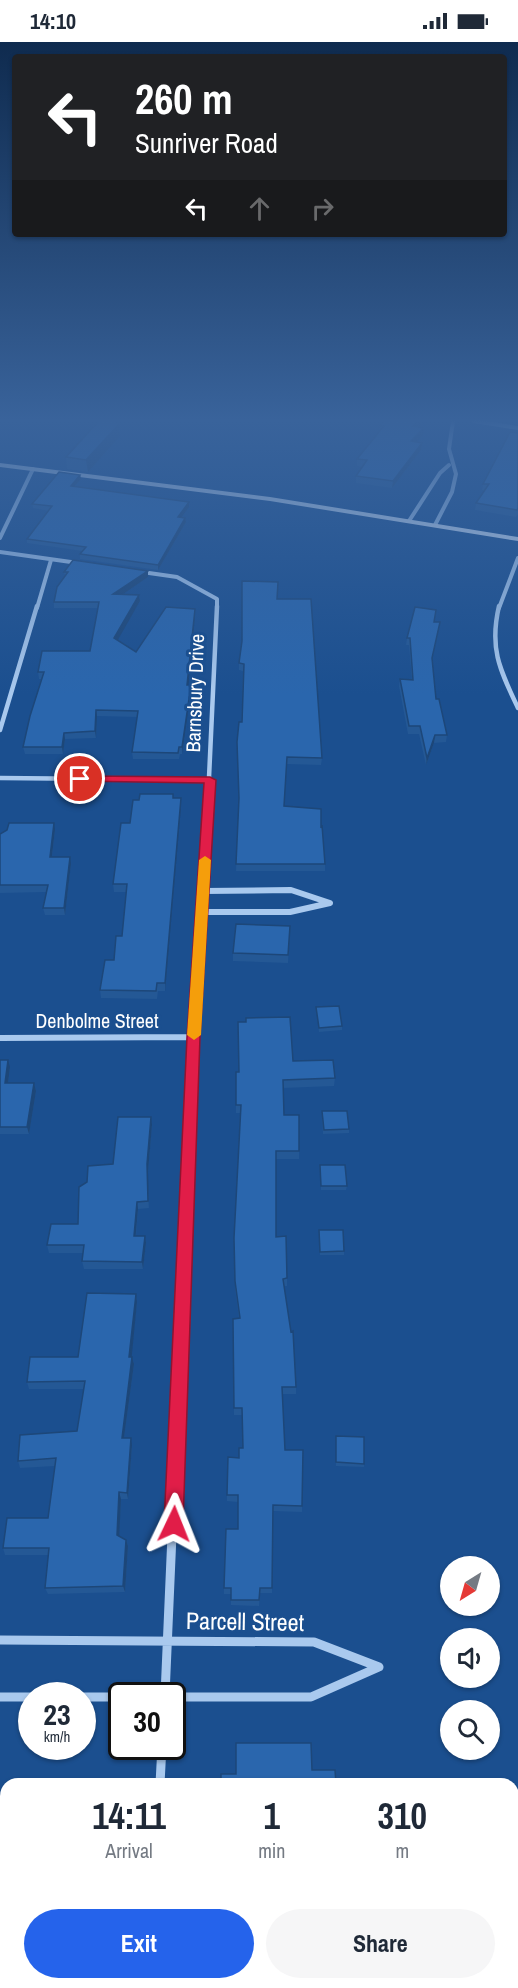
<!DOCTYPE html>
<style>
:root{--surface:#fff;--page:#f6f6f7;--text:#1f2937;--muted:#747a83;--accent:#2563eb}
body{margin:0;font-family:"Archivo Narrow",sans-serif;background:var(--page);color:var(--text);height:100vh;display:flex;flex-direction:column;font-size:22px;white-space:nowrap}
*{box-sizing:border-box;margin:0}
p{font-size:20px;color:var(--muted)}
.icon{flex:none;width:33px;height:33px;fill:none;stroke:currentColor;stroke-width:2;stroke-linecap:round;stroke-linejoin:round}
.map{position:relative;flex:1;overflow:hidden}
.sheet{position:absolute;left:0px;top:1736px;width:519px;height:212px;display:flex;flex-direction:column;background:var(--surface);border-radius:18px 18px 0 0;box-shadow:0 2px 4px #0004}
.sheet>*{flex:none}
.hud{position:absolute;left:12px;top:12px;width:495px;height:183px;border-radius:6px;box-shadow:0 2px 4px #0004;background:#202124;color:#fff;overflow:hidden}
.needle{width:39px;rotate:217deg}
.fabs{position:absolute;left:440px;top:1514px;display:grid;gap:12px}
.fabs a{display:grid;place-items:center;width:60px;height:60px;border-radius:50%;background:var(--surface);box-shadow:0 2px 4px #0004;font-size:30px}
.speed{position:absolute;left:18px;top:1640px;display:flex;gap:12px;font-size:30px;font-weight:700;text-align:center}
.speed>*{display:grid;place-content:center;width:78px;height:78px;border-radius:50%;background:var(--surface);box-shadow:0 2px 4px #0004;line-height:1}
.speed small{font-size:15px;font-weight:400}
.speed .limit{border:3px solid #111;border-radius:9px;background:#fff;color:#111}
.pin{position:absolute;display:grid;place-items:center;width:51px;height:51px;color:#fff;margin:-26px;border:3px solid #fff;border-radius:50%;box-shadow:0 2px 6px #0007}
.me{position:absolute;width:66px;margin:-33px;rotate:2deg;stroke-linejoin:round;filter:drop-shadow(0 0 4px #0008)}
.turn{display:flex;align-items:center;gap:21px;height:126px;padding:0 24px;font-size:27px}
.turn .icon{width:78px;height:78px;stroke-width:2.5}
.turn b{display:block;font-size:42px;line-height:51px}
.lanes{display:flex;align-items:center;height:57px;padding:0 24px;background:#0003;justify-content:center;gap:30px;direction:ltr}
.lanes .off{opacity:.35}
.eta{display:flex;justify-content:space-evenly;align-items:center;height:102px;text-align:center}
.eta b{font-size:36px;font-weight:800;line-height:42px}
.action{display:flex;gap:12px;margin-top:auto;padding:12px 24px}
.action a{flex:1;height:69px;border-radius:36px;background:var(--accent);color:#fff;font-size:24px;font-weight:800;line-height:69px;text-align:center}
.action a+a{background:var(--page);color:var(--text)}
.status{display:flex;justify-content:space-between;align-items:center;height:42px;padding:0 30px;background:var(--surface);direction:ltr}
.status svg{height:16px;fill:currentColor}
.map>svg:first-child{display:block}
</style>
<div class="status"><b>14:10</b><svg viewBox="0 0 49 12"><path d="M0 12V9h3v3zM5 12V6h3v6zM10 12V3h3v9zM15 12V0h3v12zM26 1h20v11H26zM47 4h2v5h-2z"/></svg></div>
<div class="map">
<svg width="518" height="1946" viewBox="0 0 518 1946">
<rect width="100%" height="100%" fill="#1b4f8f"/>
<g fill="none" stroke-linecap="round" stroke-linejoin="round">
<path stroke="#a9c9ee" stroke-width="4" d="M474,379L518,386
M409,479L440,431L449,423
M435,483L452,450L456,432L449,407L453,379
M0,496L33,427
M0,510L78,521
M142,530L177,535L217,557V566
M37,566L51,518
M499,566L518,516"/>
<path stroke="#a9c9ee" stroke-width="4.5" d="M499,564C489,607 500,628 518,666
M0,688L37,564
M0,736L210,738
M206,800L217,564"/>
<path stroke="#a9c9ee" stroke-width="6" d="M202,870H290L330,861L291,848L203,849
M0,996L194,995
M190,1097L206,798"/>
<path stroke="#a9c9ee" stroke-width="8" d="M173,1472L190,1095"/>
<path stroke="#a9c9ee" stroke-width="9" d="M0,1598L314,1600L379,1625
M165,1653L173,1470
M0,1655H32
M82,1655H122
M172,1655H311L379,1625
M160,1742L162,1704
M147,1946L148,1941"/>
<path fill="#d6e6fa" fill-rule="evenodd" d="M0,421L270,455L518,495V499L270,459L0,425Z"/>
</g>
<path fill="#245895" d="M426,379L419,385L423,393L416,400L421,408L392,446L356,441V434L362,425L357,424V417L379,390L380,384Z
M510,390L518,472L516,475L475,468L476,461L485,449L482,448L483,442Z
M120,394L88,430L67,427L66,415Z
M80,433L81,437L75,444L189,460V465L182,475L185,476L186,480L158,528L80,517V512L82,509L27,501V497L49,469L33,466L32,462Z
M64,530L148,535L123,552L139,553L140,559L117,598L136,610L195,567V574L188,643L191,650L182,712H180L179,717H133L132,710L137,675L97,674L96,696L65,697L63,712H25L23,705L41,637H39L38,630L90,609L98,566H54V560L65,534Z
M278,557L322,716L321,723L287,722L284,764L321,786L325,822V829H236L239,758L243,629L239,628V621Z
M435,575L434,580H440L432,619L436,657L447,693L446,700L434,701L426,723L419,692H408L399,644L400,637L412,638L409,603H406L407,596Z
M173,752V756L181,764L165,949H158L157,957L101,956L100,948L114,918L122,894L126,850H114L113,842L130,781L139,758Z
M55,788L52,815L71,822L65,873H45L43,866L46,850L0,851V793Z
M290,884L288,921L233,919V911Z
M316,965L342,984V988L319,990Z
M0,1018L10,1025L8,1041H34L36,1049L29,1092H0V1094Z
M293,1019L335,1036L334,1044L283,1046L284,1073L299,1109V1117H276V1195L287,1236V1244H284L296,1345V1352H282L285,1408L302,1464V1470L273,1469L272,1551H260L259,1564L231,1563V1552H224V1546L238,1487V1460L227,1459V1453L243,1406L242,1373H234L233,1277L239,1276L235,1246L234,1196L240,1071H236V1030Z
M322,1069L349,1087V1091L323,1092Z
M152,1083L148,1130L149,1166L138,1167L136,1194H145L146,1201L143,1227H84L82,1219L83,1211H49L47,1203L78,1182L113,1122Z
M320,1123L347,1144L346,1148H321Z
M319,1192L344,1209V1213H320Z
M136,1252L137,1260L131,1315H132L134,1322L124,1396L132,1403L128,1457H121L119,1494L126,1498L128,1504L125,1550L48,1552L45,1546L49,1513H5L3,1506L48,1476L55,1424L20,1426L18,1419L77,1389L84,1347H29L27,1340L78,1315Z
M336,1398L364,1422V1425L336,1424Z"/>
<path fill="#1d4779" d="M419,379H426L413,391V384Z
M119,382L120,394L88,430L86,418Z
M424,386L423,393L411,406V399Z
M422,401L421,408L392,446L393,439Z
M80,433L81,437L71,448V444Z
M189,460V465L179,479L178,475Z
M185,476L186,480L158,528V523Z
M148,529V535L113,559V552Z
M139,553L140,559L115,603L114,596Z
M195,567V574L188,650L187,643Z
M191,643V650L182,712V705Z
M96,668L97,674L96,696L95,689Z
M64,691L65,697L63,712L62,705Z
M435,693L434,701L426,723L427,716Z
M181,756V764L165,949V941Z
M54,781L55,788L51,822L50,815Z
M70,815L71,822L65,873L64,866Z
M8,1018L10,1025L7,1049L5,1041Z
M34,1041L36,1049L29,1092L27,1085Z
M151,1075L152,1083L148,1130L149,1166L147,1122Z
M137,1160L138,1167L135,1201L134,1194Z
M145,1194L146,1201L143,1227L142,1220Z
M136,1252L137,1260L131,1322L129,1315Z
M132,1315L134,1322L123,1403L122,1396Z
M131,1396L132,1403L128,1457L127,1451Z
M119,1450L121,1457L119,1500L117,1493Z
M126,1498L128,1504L125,1550L123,1544Z"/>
<path fill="#2a66ad" stroke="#1d4779" stroke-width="1.5" d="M99,379H116L119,382L86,418L66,415Z
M384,379H419L413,384L424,386L411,399L422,401L393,439L356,434L367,418L357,417L384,384H380Z
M510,390L518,391V466L517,468L476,461L489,442H483Z
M59,430L80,433L71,444L189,460L178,475L185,476L158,523L80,512L86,505L27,497L52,464L32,462Z
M73,518L148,529L113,552L139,553L114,596L136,610L166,565L195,567L187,643H191L182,705H179L178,711L132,710L138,669L96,668L95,689L64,691L62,705H23L30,674L44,630H38L42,609H90L99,560H54L57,545L68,530H64Z
M242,539L278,540L277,557H311L322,716L287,715L284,764L321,767V786L322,783L325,822H236L239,756L237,700L239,680H242L244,622L239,621L242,599Z
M415,565L436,568L434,580H440L432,616L436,657H439L447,693H435L427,716L420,684H409L400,637L413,638L410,596H407Z
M140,752H173V756H181L165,941H157L156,949L100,948L105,918H114L116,894H122L127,842H113L121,781H130L133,758H139Z
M9,781H54L50,815H70L64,866H43L48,843H0V792L7,788Z
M236,882L290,884L288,913L233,911Z
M339,964L342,984L319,986L316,965Z
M290,975L293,1019L333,1018L335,1036L283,1038L284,1073H299V1109H276V1195L286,1194L287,1236L283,1237L291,1290L293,1289L296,1345H282L285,1408H303L302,1464L273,1463L272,1546H260L259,1558H231V1546H224L226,1487H238V1453H227L228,1415L239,1416V1406H243L242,1366H234L233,1277L240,1276L235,1239L234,1196L241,1063H236V1030H239L238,980H246V976Z
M0,1018H8L5,1041H34L27,1085H0Z
M322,1069H347L349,1087L324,1088Z
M118,1075H151L147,1122L148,1159L137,1160L134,1194H145L142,1220L82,1219L84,1203H47L51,1182H78L79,1145L87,1140L88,1124L113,1122Z
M320,1123H345L347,1144H321Z
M319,1188H343L344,1209L320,1210Z
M87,1251L136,1252L129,1315H132L122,1396H131L127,1451L119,1450L117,1493L126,1498L123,1544L45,1546L49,1506H3L7,1476H48L56,1416L18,1419L20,1393L77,1389L85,1339L27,1340L30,1315H78Z
M336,1394L364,1395V1422L336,1420Z
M236,1701H311L312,1728H335L336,1742H221V1732H236Z
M336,1941H376L377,1946H336Z"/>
<linearGradient id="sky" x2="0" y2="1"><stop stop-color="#0f2b4f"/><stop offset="0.58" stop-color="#39639b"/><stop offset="1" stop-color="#39639b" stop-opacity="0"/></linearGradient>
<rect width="518" height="652" fill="url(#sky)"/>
<path fill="#e11d48" stroke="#92132f" stroke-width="1.5" d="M80,734L210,735L216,738L200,995L183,1482L180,1489L174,1492L167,1489L164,1482L187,995L204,741L76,739L74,737Z"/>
<path fill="#f59e0b" d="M205,814L211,818L201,993L194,998L187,993L199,818Z"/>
<g text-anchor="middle" stroke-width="6" stroke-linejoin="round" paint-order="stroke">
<g font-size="20" fill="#fff" stroke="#1b4f8f">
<text transform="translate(195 651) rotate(-88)" y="7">Barnsbury Drive</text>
<text x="97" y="986">Denbolme Street</text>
</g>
<g font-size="24" fill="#fff" stroke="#1b4f8f">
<text transform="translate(245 1580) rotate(1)" y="8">Parcell Street</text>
</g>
</g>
</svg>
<div class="fabs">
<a><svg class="needle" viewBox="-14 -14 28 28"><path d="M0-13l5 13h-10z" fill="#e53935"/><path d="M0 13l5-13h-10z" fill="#747a83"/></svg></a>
<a><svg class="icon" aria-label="sound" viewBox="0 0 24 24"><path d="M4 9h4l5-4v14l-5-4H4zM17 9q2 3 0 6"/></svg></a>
<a><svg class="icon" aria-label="search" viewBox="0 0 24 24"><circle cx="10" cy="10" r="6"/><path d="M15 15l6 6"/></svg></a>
</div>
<div class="speed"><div>23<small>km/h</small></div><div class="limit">30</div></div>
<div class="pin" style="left:80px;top:737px;background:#d93025"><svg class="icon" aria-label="arrive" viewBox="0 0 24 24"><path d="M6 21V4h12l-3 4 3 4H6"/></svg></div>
<svg class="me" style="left:174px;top:1482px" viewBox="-20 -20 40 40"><path d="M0-17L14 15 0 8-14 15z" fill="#e11d48" stroke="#fff" stroke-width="4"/></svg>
<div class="hud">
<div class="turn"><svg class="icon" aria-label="left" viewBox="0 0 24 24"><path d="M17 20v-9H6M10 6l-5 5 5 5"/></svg><div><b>260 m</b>Sunriver Road</div></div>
<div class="lanes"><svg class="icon" aria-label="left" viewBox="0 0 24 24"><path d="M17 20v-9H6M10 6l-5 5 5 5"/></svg><svg class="icon off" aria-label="ahead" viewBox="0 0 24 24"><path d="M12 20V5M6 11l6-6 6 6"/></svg><svg class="icon off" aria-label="right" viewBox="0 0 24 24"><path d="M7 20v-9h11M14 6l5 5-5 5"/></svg></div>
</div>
<section class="sheet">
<div class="eta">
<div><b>14:11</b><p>Arrival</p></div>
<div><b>1</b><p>min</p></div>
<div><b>310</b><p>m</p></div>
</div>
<div class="action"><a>Exit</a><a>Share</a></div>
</section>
</div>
